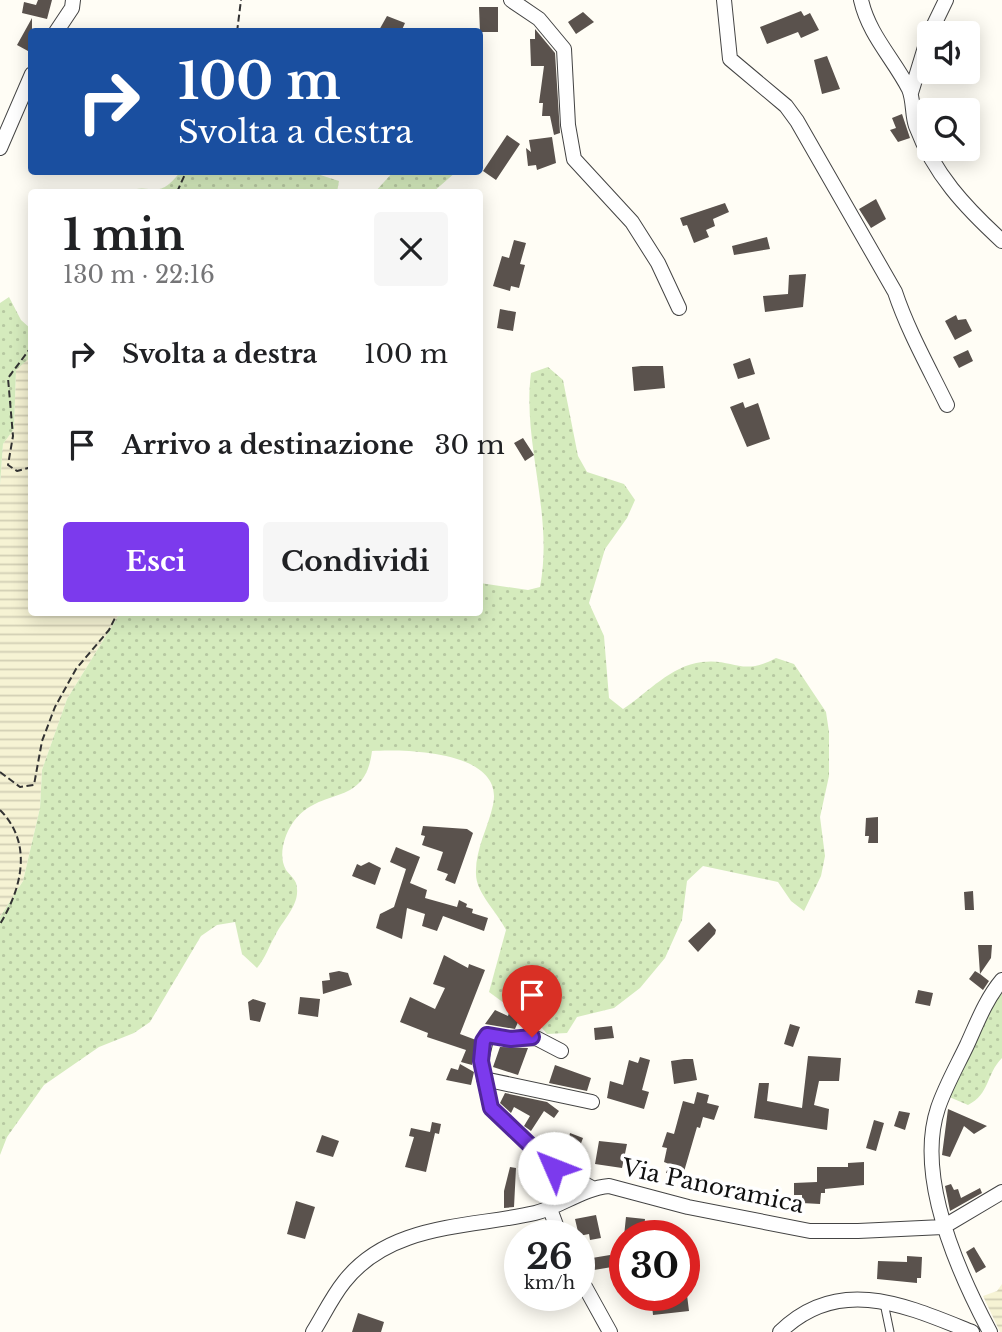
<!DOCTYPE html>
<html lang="it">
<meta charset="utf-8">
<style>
:root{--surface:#fff;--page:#f6f6f6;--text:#202124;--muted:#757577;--accent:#7c3aed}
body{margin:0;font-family:"Libre Baskerville",serif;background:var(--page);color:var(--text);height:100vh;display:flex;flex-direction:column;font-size:26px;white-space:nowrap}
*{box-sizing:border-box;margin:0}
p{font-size:23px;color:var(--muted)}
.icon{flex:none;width:38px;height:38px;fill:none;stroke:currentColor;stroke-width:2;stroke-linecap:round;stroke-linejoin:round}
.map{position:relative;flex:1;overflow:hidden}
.details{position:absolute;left:28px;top:189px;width:455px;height:427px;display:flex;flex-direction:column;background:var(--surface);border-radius:7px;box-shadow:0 4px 18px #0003}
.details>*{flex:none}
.banner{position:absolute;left:28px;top:28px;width:455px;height:147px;border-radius:7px;box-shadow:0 4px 18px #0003;background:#1a4fa0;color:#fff;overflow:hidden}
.fabs{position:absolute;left:917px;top:21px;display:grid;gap:14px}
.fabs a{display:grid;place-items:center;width:63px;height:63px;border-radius:7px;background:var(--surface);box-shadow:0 4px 18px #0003;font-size:35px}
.speed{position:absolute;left:504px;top:1220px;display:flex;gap:14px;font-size:35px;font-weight:700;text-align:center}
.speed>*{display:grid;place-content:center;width:91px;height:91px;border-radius:50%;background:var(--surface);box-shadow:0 4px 18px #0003;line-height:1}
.speed small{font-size:18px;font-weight:400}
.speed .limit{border:10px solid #d22;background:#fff;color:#111}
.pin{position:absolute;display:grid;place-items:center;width:60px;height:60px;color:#fff;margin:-72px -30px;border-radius:50% 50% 50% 0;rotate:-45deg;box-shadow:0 0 7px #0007}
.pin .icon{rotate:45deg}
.me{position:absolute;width:77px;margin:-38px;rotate:314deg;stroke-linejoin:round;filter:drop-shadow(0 0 5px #0008)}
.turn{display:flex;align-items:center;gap:24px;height:147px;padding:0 35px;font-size:32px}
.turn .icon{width:91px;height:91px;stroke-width:2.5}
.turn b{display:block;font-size:49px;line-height:60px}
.round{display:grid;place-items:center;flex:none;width:74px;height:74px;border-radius:7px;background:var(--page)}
.headline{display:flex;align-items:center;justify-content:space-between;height:119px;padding:0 35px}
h1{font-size:42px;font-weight:700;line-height:52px}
.cta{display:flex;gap:14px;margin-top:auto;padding:14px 35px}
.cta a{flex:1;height:80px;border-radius:7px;background:var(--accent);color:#fff;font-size:28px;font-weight:700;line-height:80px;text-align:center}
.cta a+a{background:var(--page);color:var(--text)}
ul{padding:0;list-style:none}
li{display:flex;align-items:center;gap:21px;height:91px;padding:0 35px}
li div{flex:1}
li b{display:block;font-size:26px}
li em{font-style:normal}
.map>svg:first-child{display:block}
</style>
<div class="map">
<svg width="1002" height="1332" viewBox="0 0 1002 1332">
<defs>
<pattern id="farmland-rules" width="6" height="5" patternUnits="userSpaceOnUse" patternTransform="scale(1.75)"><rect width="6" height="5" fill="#f6f3d4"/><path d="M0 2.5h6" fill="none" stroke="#d2cfb5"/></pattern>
<pattern id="grass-dots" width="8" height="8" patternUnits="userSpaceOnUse" patternTransform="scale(1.75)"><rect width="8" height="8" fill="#d5ebbd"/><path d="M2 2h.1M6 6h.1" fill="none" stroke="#b6c8a1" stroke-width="1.8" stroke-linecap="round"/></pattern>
</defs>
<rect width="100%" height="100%" fill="#fffdf5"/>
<path fill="url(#farmland-rules)" d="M31,356L32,612L120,613L67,699L42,770L40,808L23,881L0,917V485L3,444L14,429L16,370Z
M1002,1284V1332H1000L983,1296L997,1291Z"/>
<path fill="url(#grass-dots)" d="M180,172H311L339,181L337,192H127C151,181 157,203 180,172Z
M393,172H456L433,192H375Z
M9,297L21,320L31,329L32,356L16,370L14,429L3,444L0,485V303Z
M548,367L563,380L578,456L587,472L624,484L635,500L627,518L605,549L589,603L604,636L609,698L623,709C649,692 670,666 702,662C734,658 741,677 776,658L794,664L826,712L829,732V776L820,817L825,856L821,876L804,911L791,901L778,882L703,866L687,881L682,920L665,958L640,988L614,1008L577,1017L567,1033L547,1034L523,1005L504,1003L489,992L506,930C498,913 476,893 476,874C475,850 488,828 493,805C505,751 407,749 372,751C365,810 319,784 292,824C284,836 278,856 286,870C289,874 294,878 296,883C302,904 283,919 275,936C268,948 266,957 257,968L242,954L235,922L217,925L201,936L150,1022L134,1033L99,1047L44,1085L7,1137L0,1155V917L23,881L40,808L42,770L67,699L120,613L480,612V583L528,590L540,587C554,514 522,443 531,373Z
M1002,987V1058C986,1074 990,1094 968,1105L947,1096Z"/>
<path fill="#5a524d" d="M38,0H52L47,19L22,13L24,2L36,5Z
M479,7H498V32H480Z
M801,11L804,16L810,13L819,30L801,38L798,32L767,44L760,27Z
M583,12L594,22L576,34L568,22Z
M387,16L405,23L401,32H378Z
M32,18V45L28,51L17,45Z
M535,29L555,53L560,133L554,135L550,116H542L543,103H539L544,66H531L530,39H535Z
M827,56L840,89L822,94L814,60Z
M902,114L910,138L898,142L890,130L896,128L892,118Z
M507,135L520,144L496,180L483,171Z
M552,137L556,163L537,170L536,165L528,166L526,148L531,152L529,140Z
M876,199L886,219L871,228L859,209Z
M725,203L729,212L713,219L715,226L706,230L709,237L694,243L687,225L683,226L680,218Z
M767,237L770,249L734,255L732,246Z
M514,240L526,243L520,264L525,265L519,288L511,286L510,291L493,286L502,256L509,258Z
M806,274L803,307L765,312L763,296L788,294L789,275Z
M500,309L516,312L513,331L497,328Z
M956,315L958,320L966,319L972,331L955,340L945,321Z
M968,350L973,361L959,368L953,357Z
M750,358L755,374L738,379L733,364Z
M641,366H663L665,388L634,391L632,367Z
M743,402L745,408L758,403L770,439L747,447L730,407Z
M523,438L534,455L525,461L514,443Z
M878,817V843H868L869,836H865L866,818Z
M423,826L467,829L473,833L455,884L445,880L448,874L437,870L443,852L422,845L425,836L421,835Z
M396,847L420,857L410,883L427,890L425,898L457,907L459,900L467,904L466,907L473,909L472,913L488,918L484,931L443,916L437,931L422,926L425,914L407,908L402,939L376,928L380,914L394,907L406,869L390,862Z
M369,862L381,868L375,885L352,876L357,864L361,866Z
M973,891L974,910H965L964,892Z
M709,922L716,930L715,934L698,952L688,941Z
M978,945H992L991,958L980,974L989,981L983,990L969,979L975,971L980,974Z
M444,955L468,968L469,964L485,970L460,1034L476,1040L472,1065L461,1062L466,1050L427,1037L428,1033L400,1022L410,997L435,1009L445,988L433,984Z
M339,971L348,973L352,985L323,994L322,981L330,980L329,973Z
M918,990L933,993L930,1006L915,1003Z
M300,997L320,999L318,1017L298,1014Z
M253,999L266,1003L260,1022L250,1020L248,1002Z
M510,1009L522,1013L515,1029L485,1024L495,1010L508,1016Z
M790,1024L800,1027L793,1047L784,1044Z
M612,1026L614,1038L595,1040L594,1028Z
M500,1047L528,1048L518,1075L493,1067Z
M808,1056L841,1058L839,1081H819L814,1105L829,1109L827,1130L754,1118L759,1083H769L767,1101L802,1108Z
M640,1057L650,1060L642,1090L649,1092L644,1109L607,1098L610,1081L623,1085L629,1060L638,1063Z
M684,1059H693L697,1080L674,1084L671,1061Z
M460,1064L474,1072L471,1085L446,1080L451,1068L458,1070Z
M555,1065L591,1078L587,1091L549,1083Z
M697,1092L709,1095L707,1103L719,1106L714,1120L703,1117L700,1128L697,1127L683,1175L666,1173L669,1164L664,1162L667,1148L662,1147L667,1132L674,1134L683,1101L694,1104Z
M505,1093L547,1102L559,1111L554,1118L544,1111L531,1131L524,1126L530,1116L514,1107L511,1113L500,1103Z
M948,1109L987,1126L974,1134L964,1126L950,1157L942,1155Z
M899,1111L910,1113L905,1130L894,1126Z
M874,1120L884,1123L876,1151L866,1148Z
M432,1122L441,1124L439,1134L435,1133L426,1172L405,1167L414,1137L409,1136L411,1128L430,1132Z
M570,1133L583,1138L574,1162L554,1154L561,1134L569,1137Z
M322,1135L339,1141L333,1157L316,1152Z
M599,1141L627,1144L622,1168L595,1164Z
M864,1162V1185L825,1189V1193H821L820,1204L802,1203V1195H794V1183L817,1182V1167H848V1163Z
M510,1167L516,1168L514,1207L504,1208V1191Z
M951,1184L954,1190L958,1189L961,1198L980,1188L982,1193L950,1211L945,1186Z
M296,1201L315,1207L305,1239L287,1234Z
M596,1215L601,1238L590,1240L589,1234L579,1236L575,1219Z
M626,1217L645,1219L643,1236H624Z
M974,1247L986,1267L976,1273L966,1252Z
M610,1255L612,1267L588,1271L586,1259Z
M907,1256L922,1257L921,1278H917V1283L877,1279L878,1261L907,1262Z
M651,1295H687L689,1311L653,1315Z
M358,1313L384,1322L381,1332H352Z"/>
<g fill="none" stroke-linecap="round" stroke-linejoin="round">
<defs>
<path id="service" d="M884,1303L890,1332"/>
<path id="minor" d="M511,0L539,19L564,49L568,125L574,159L632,222L658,263L679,308
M724,0L730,59L786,106L797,121L895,292C908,331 929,368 947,405
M861,0C869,35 893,58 909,89C914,101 912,115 916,126C934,174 965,207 1002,241
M56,32L72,8L73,0
M930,33L946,0
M911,93L929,34
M0,148L32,74
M561,1051L536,1038L511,1039L487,1035L481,1061L491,1108L554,1168L594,1189
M484,1079L592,1102
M550,1209L560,1236
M579,1276L610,1332
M313,1332C323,1316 332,1297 344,1282C390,1223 469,1228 535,1213C560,1207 583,1188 609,1186L688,1207L810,1231H858L943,1227L1002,1192
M780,1332C839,1274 907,1306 972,1332
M990,1332C958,1272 915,1177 938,1108C945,1087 957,1066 967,1045C977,1023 986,999 1002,980"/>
</defs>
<use href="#service" stroke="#444" stroke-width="9"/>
<use href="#minor" stroke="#444" stroke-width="16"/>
<path stroke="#333" stroke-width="2" stroke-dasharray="7 3.5" stroke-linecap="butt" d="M237,32L241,0
M177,192L186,172
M32,346L8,378L13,436L8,465L17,471L32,467
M0,772L20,787L34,785L42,741L55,707L76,669L109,630L118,612
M0,810C33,843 22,888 0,924"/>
<use href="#service" stroke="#fff" stroke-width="7"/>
<use href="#minor" stroke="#fff" stroke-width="14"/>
</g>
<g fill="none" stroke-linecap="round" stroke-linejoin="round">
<defs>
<path id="route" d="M532,1037L511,1039L487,1035L483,1041L481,1061L491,1108L554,1168"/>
</defs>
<use href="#route" stroke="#51269a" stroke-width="18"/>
<use href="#route" stroke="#7c3aed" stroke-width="12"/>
</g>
<g text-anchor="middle" stroke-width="7" stroke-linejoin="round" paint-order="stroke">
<g font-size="23" fill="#111" stroke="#fff">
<text transform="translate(713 1186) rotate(12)" y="8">Via Panoramica</text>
</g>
</g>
</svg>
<div class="fabs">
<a><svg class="icon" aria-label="sound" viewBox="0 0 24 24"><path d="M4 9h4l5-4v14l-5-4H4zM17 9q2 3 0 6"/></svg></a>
<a><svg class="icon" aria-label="search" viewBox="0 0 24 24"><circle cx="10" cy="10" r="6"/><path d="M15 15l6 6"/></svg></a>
</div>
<div class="speed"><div>26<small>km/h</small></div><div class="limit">30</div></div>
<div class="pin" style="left:532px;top:1037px;background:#d93025"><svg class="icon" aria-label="arrive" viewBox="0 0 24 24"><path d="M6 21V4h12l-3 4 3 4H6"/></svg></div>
<svg class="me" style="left:554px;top:1168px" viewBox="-20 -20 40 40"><circle r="19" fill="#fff"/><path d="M0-13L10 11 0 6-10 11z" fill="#7c3aed"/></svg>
<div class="banner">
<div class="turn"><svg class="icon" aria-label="right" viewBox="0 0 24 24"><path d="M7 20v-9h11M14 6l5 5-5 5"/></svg><div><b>100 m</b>Svolta a destra</div></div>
</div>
<section class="details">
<div class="headline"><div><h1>1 min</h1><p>130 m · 22:16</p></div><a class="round"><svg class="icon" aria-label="close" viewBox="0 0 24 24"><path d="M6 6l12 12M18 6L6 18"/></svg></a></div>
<ul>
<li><svg class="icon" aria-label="right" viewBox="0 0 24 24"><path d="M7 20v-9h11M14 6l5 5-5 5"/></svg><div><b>Svolta a destra</b></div><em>100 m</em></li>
<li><svg class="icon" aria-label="arrive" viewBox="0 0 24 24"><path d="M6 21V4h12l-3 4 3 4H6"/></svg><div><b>Arrivo a destinazione</b></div><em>30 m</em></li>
</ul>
<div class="cta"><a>Esci</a><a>Condividi</a></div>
</section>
</div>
